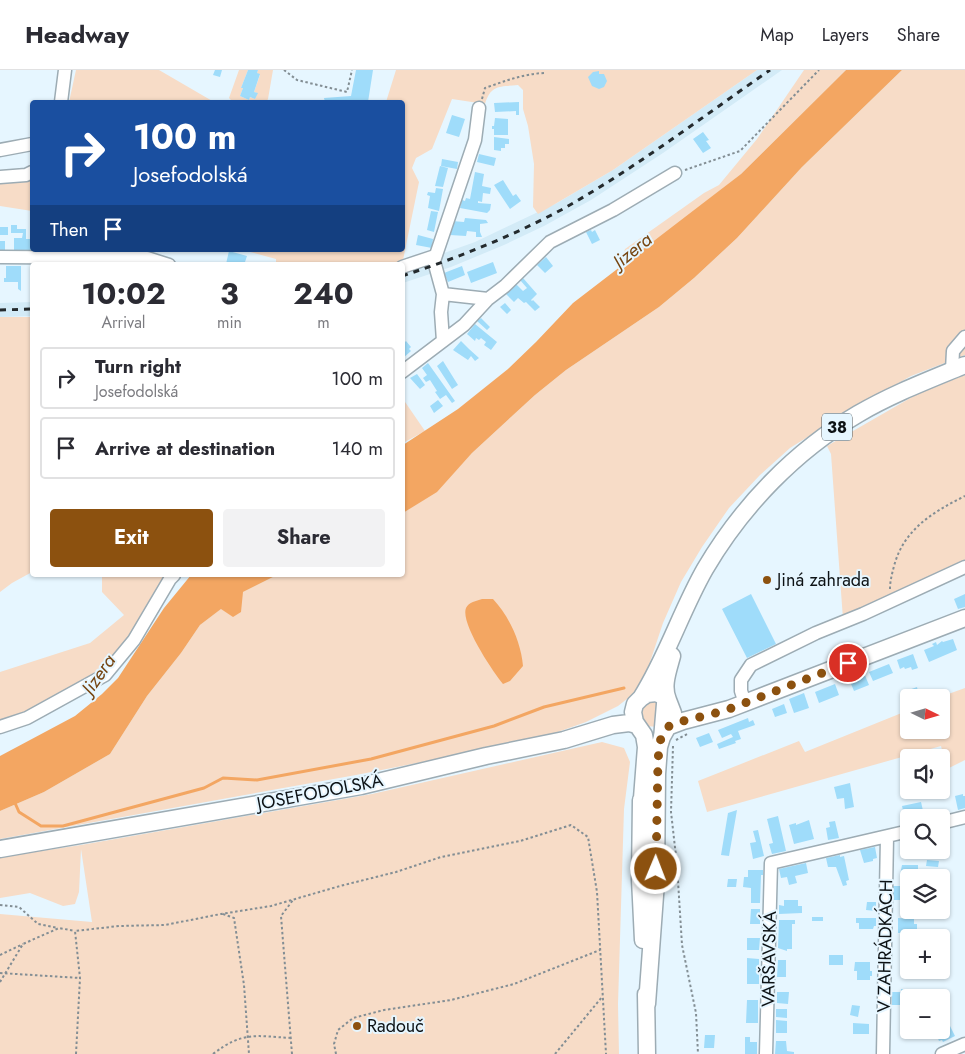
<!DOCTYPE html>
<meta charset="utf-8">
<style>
:root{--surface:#fff;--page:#f2f2f3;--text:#2b2b33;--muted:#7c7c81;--line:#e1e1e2;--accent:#8c510f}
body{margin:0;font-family:Jost,sans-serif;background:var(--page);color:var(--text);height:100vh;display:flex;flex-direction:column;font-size:19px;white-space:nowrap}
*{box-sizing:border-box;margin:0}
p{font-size:16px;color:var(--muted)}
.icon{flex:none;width:28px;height:28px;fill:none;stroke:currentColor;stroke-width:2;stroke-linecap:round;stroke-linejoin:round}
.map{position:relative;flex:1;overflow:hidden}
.drawer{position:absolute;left:30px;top:192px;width:375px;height:315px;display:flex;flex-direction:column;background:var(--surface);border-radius:5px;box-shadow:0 1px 4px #0004}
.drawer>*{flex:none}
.hud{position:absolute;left:30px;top:30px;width:375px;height:152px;border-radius:5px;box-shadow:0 1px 4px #0004;background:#1a4fa0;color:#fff;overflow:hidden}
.needle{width:32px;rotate:95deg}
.controls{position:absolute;left:900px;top:619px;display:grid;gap:10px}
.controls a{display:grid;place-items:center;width:50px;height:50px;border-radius:5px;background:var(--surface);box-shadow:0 1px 4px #0004;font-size:25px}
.pin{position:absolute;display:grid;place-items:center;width:42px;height:42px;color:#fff;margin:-21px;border:2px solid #fff;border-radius:50%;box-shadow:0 1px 5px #0007}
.me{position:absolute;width:55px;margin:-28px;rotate:1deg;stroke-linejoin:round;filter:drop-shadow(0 0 4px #0008)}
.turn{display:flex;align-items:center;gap:18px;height:105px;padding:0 20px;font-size:22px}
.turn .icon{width:65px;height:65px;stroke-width:2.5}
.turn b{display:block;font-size:35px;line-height:42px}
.then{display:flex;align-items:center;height:48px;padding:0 20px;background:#0003;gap:10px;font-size:19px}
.eta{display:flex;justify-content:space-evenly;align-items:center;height:85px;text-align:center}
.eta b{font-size:30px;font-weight:700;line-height:35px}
.primary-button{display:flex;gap:10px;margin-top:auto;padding:10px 20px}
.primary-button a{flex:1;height:58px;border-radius:5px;background:var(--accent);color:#fff;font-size:20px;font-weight:700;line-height:58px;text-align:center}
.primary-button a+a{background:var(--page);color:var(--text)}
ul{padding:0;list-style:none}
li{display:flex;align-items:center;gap:15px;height:62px;margin:0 10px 8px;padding:0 10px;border:2px solid var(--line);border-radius:5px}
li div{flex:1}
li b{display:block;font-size:19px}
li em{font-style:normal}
header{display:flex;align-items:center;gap:30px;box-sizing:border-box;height:70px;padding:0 25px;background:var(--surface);border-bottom:1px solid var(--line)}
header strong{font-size:24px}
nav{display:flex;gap:28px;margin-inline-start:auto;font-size:18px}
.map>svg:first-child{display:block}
</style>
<header>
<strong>Headway</strong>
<nav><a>Map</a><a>Layers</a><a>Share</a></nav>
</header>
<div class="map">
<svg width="965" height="984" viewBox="0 0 965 984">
<rect width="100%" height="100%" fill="#e6f6ff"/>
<path fill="#d3ebf7" d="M757,0H782L663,83L591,130L544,156L504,175L451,197L403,213L402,198L475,172L557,133L613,100Z
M32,232V246L0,247V233Z"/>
<path fill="#f7dcc7" d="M76,0H159L214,32H69Z
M239,0H248L241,18H243L240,26L249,30L250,27L255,29L257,23L254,22L260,5L257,3L258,0H273L268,29L266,32H233L229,28Z
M396,0H757L613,100L538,144L533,137L534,94L528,56L523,39V20L518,15C500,17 491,14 485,34L452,29L432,79L416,88L412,98L419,112L403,190L399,195H276V189L243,180H402V32H386Z
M804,0H846L741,104L671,159L632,187L621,192L625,179L704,123L719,115L757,69Z
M902,0H965V285L911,306L854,338L790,378L760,405L729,438L702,477L681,512L663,553L645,607L637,621L618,636L586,652L555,663L468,683L356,705L0,769V741L44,722L110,684L147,626L181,583L200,555L243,522L277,505H402L403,443L437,421L472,383L535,325L566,300L659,237L694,208L737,168L802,97Z
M32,105V141L0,136V110Z
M0,247H32V502L12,513L0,522Z
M965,305V495L843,549L831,384L827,376L919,323Z
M403,329L425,361L403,373H402Z
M102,505H168L134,566L102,601L15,647L0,652V602L90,573L124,545L102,522Z
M965,618V690L947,699L941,676L707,742L698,711L799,671L805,682L909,640V660H917L920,668L937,660H941V658L947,655L941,640L940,627Z
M659,631L658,657L646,656L640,651L641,636L644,633Z
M602,672L624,678L630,692L624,739L618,934L619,984H0V844L92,852L81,779L79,822L75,834L63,836L30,823L0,828V787L81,775L372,724Z"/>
<path fill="#f3a662" d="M846,0H902L802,97L737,168L694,208L659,237L566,300L535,325L472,383L437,422L403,443V375L458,339L508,299L536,272L573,233L741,104Z
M191,505H277L243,522L241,542L233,547L221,539L200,555L181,583L147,626L110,684L44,722L0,741V686L75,646L102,624L118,608L164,538Z
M482,529H493C509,546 521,572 523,596L510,611L503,614C493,602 460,553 466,538C469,532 476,531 482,529Z"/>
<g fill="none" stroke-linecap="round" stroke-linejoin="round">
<path stroke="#f3a662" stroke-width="3" d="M15,733L19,742L41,756H63L204,718L223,708L257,710L371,689L494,656L544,637L624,618"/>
</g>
<path fill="#9fdcfa" d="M215,0H222L220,7L213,5Z
M248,0H258L257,3L260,4L254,22L258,23L255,29L250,27L249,30L240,26L243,18H241Z
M356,0H373L368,32H325L324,28L351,26Z
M599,1V4H604L607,11L604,17L599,19L592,16L588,7L593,2Z
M519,32V45H516V41L495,42L494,33Z
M452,45L465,49L459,67L446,63Z
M495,48L508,49V65H494V59H492V56H494Z
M703,62L709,70L706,71L711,78L703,83L693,69Z
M494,67L509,69V74H505V78H501V81L494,80Z
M479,84L496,88L494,96L477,92Z
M442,89L458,92L457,99L441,96Z
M440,96L448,98L443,117L435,116Z
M475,102L484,104L482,116L491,118L490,124L483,123L482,132L478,131V133L491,134L490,140L487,143L460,138L462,130L465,131L466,128L470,129Z
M503,110L513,126L516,124L521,131L510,139L494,115Z
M436,118L443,119L439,141L428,138L430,126L427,125L428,122L435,123Z
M431,141L438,142L434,162L427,160Z
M465,148L486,150L488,153L480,154V162L482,167H476V162L467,161L466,166L450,165L452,151L464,152Z
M11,155H17V159H26V169H30V166H32V181H14V168H22L23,163H11Z
M0,157H8V165H0Z
M591,160L592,162L595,160L600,170L592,174L586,162Z
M418,165L433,169L432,178L416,175Z
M0,171H5V181H0Z
M229,181L247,186L244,195L226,194Z
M546,187L553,196L545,203L537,195Z
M493,192L497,203L471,213L467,202Z
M6,196H21V221L18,219V212H4V208H6Z
M462,196L465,205L448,212L444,203Z
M523,208L537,224L531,230L532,231L533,230L540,237L535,241L526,232L524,233L518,228L514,232L506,224L516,214L523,221L527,218L520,210Z
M505,233L511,240L507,244L500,237Z
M481,248L490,257L487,260L477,251Z
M475,254L497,272L491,280L484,275L486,272L481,268L479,270L476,268L475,271L467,264Z
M402,271L404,273L406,271L411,277L409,279L411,281L402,289Z
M461,271L469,279L479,288L475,291L471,286L468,290L453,280Z
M443,291L458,315L452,319L437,296Z
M428,293L455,331L452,333L446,325L440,329L435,322L437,321L430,310L426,312L423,308L427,305L422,298Z
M417,304L425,315L420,319L410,308Z
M438,330L443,336L434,343L430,336Z
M751,524L776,574L747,588L722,539Z
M965,524V537L958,539L954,529Z
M953,569L957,580L929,592L924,580L934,576L932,574L936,572L937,575L942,571L943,572Z
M913,584L918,598L912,600L911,597L905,599L904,597L900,599L897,590Z
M889,594L893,603L873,611L869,602Z
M864,603L869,615L854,621L849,609Z
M835,614L839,625L819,633L815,622Z
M917,617L919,626L908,628L906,621Z
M804,623L809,638L794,643L789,629Z
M784,634L787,643L775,647L772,639Z
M748,648L749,652L753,650L755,655L738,661L741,669L735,671L736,673L719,679L717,674L733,667L731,664L722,668L718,660Z
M709,663L713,672L700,677L696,668Z
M850,713L854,737L845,739L844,728L837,729L834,717Z
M963,724V726H965V738L958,740L955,726Z
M921,732L924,745L918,746V748L905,749L902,736Z
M737,740L729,786L721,785L728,743Z
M778,746L786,781L772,784L769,774L773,773L767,749Z
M809,750L814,769L794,774L789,755L796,753V755Z
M835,751L839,768L828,770L826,758L830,757L829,752Z
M758,760L764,786L753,789L750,773L756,772L753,761Z
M875,777L877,788L873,789V791L864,793L860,780Z
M840,785V787L844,786L849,810L846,811L847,815L843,816L836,797H828L826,788Z
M927,790L939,791L938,797L926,796Z
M806,793L808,803L795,806L797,813L789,815L787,807L781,808L779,799Z
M902,795H918V808L902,809V805H900Z
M748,800H763V805H761L760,833H751V818L743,817L744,807H748Z
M728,809H737L736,817H727Z
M893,816H905V830H893Z
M784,830H798V836H802V843L779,844V835L784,836Z
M867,832H876V841L866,840Z
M751,839H760V854H750Z
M812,847H823V851H812Z
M856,848H876V856H874L873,859H859V853H856Z
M898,848L914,849V854H917V859H914V863H898Z
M779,850H795V854H792V879H787V881L778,878Z
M747,868H760L759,880H747Z
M829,885H843V895H829Z
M747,888L759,889V914H747Z
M778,890H786V907H777Z
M855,892H870V901H872V906H870V910H857V901H854Z
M901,919L913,920L912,928H909V935H892V922H901Z
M777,922H789L788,934L777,933Z
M747,930H758V953H746Z
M852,935L860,936L858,947L850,945Z
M941,938L955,966L943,972L942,970L939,971L935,961L941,960V957L944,955L941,949Z
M776,939H787V948L776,947Z
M776,950L787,951V963H776Z
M853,953L869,954V964H853Z
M705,965H715L714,978H704Z
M745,967H750V972H757V984H745Z
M776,971H786L787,981L794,982V984H775Z"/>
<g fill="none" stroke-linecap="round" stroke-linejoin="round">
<defs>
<path id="minor" d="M61,32L65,0
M0,80L32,74
M0,107L26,105L32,102
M0,187L147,188L169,195
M402,197L435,186
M443,224L488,229
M443,271L441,242L443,224L434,191L475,70L479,38
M952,300L953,281L965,267
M402,302L464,255L488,229L505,216L550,172L613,140L675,103
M745,633L741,621V610L751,595L816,563L863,544L965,497
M0,657L27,648L105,605L134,570L170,509L174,505
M660,669L664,622
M941,753L965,747
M766,984L771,793L909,761
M883,984L887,767
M942,984L965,974"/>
<path id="major" d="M641,628C667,587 681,541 705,499C742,436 795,381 858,344C892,324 929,310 965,295
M668,630C662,616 668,601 672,586
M667,657L683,651L729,639L965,548
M641,730L640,809L643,870
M641,741L646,677L644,665L635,652L633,642L635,634L641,628L647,624L656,623L661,625L668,630L673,643L671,651L662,667L659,677L657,704L656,812L647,934
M0,779L361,716L486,686L564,670L613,655L629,653L637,655
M646,924L647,984"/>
</defs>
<use href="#minor" stroke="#9dacb4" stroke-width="15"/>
<use href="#major" stroke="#9dacb4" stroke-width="19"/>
<path stroke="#838e94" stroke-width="2" stroke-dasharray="2.5 2.5" stroke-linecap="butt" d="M284,0L297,10L347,22L352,0
M482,29L485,18C505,11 523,4 544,3
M685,100L740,81L819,0
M890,519C890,511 892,504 894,496C904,459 933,442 965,426
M676,670L689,663
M673,676L671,742L677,795L682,875L696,943L698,984
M0,835L19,837L38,854L58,858
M223,844L234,848L244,915L249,984
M0,885L23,874
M0,903L80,908
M0,912L23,874L59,858L75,861
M76,984L80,908L75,861L119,856L165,855L221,844L271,836L340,816L396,802L441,787L520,771L571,755L588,767L597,822L606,984
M213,984C243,961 256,966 291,968
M292,984L281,846L293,830
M336,984L334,974L338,960L353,948L384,940L451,930L514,914L600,880
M555,984L602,927"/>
<use href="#minor" stroke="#fff" stroke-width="12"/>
<use href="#major" stroke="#fff" stroke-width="16"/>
<path stroke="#242a2d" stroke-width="3" stroke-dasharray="6 6" stroke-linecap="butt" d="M402,206C457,188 510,167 561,140C634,99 701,48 770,0
M0,240L32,239"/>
</g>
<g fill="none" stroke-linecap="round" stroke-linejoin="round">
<path stroke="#8c510f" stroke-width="9" stroke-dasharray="0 16.2" d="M656,799L658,690L660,671L666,658L675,653L724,641L848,593"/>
</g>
<g fill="#8c510f" stroke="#e6f6ff" stroke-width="2">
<circle cx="767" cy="510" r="5"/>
<circle cx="357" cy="956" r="5"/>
</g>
<g text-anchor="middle" stroke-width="4" stroke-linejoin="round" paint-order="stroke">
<rect fill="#e6f6ff" stroke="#4e565b" stroke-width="1" x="822" y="343.5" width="30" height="27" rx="4"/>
<g font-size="16" font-weight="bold" fill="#0d1215">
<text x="837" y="363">38</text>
</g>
<g font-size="18" fill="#0d1215" stroke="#e6f6ff" text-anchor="start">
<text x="777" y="516">Jiná zahrada</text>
<text x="367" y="962">Radouč</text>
</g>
<g font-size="18" fill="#0d1215" stroke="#e6f6ff">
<text transform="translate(320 722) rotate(-11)" y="6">JOSEFODOLSKÁ</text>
<text transform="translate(885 876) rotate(-89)" y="6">V ZAHRÁDKÁCH</text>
<text transform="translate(769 889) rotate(-89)" y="6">VARŠAVSKÁ</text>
</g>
<g font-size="19" font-style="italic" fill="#764511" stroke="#e6f6ff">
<text transform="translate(632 180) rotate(-39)" y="7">Jizera</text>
<text transform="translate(98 604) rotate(-55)" y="7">Jizera</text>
</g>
</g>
</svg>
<div class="controls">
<a><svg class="needle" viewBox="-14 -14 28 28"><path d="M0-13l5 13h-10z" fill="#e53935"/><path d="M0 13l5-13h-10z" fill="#7c7c81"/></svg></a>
<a><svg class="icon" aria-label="sound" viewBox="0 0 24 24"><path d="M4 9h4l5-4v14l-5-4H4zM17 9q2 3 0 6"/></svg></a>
<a><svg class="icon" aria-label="search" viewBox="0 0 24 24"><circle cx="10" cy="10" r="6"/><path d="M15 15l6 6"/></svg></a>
<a><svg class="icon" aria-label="layers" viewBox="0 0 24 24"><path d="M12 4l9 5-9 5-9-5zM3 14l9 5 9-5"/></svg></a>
<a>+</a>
<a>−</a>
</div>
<div class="pin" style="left:848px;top:593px;background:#d93025"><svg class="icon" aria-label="arrive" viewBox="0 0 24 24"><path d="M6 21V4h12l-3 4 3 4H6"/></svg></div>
<svg class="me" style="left:656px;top:799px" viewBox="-20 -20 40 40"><circle r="17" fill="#8c510f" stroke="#fff" stroke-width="3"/><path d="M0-11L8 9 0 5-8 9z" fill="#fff"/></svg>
<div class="hud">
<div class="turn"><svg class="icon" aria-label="right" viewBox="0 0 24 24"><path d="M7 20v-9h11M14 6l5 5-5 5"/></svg><div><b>100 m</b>Josefodolská</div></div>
<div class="then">Then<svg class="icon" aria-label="arrive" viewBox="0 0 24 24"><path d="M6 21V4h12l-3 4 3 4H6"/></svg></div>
</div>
<section class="drawer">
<div class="eta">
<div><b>10:02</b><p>Arrival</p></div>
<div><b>3</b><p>min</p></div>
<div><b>240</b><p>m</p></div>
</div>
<ul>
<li><svg class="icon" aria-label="right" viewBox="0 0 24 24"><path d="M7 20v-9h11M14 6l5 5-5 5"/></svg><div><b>Turn right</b><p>Josefodolská</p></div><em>100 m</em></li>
<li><svg class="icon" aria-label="arrive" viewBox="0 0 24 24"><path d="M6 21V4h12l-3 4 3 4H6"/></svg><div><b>Arrive at destination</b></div><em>140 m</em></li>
</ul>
<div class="primary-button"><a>Exit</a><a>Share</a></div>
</section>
</div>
